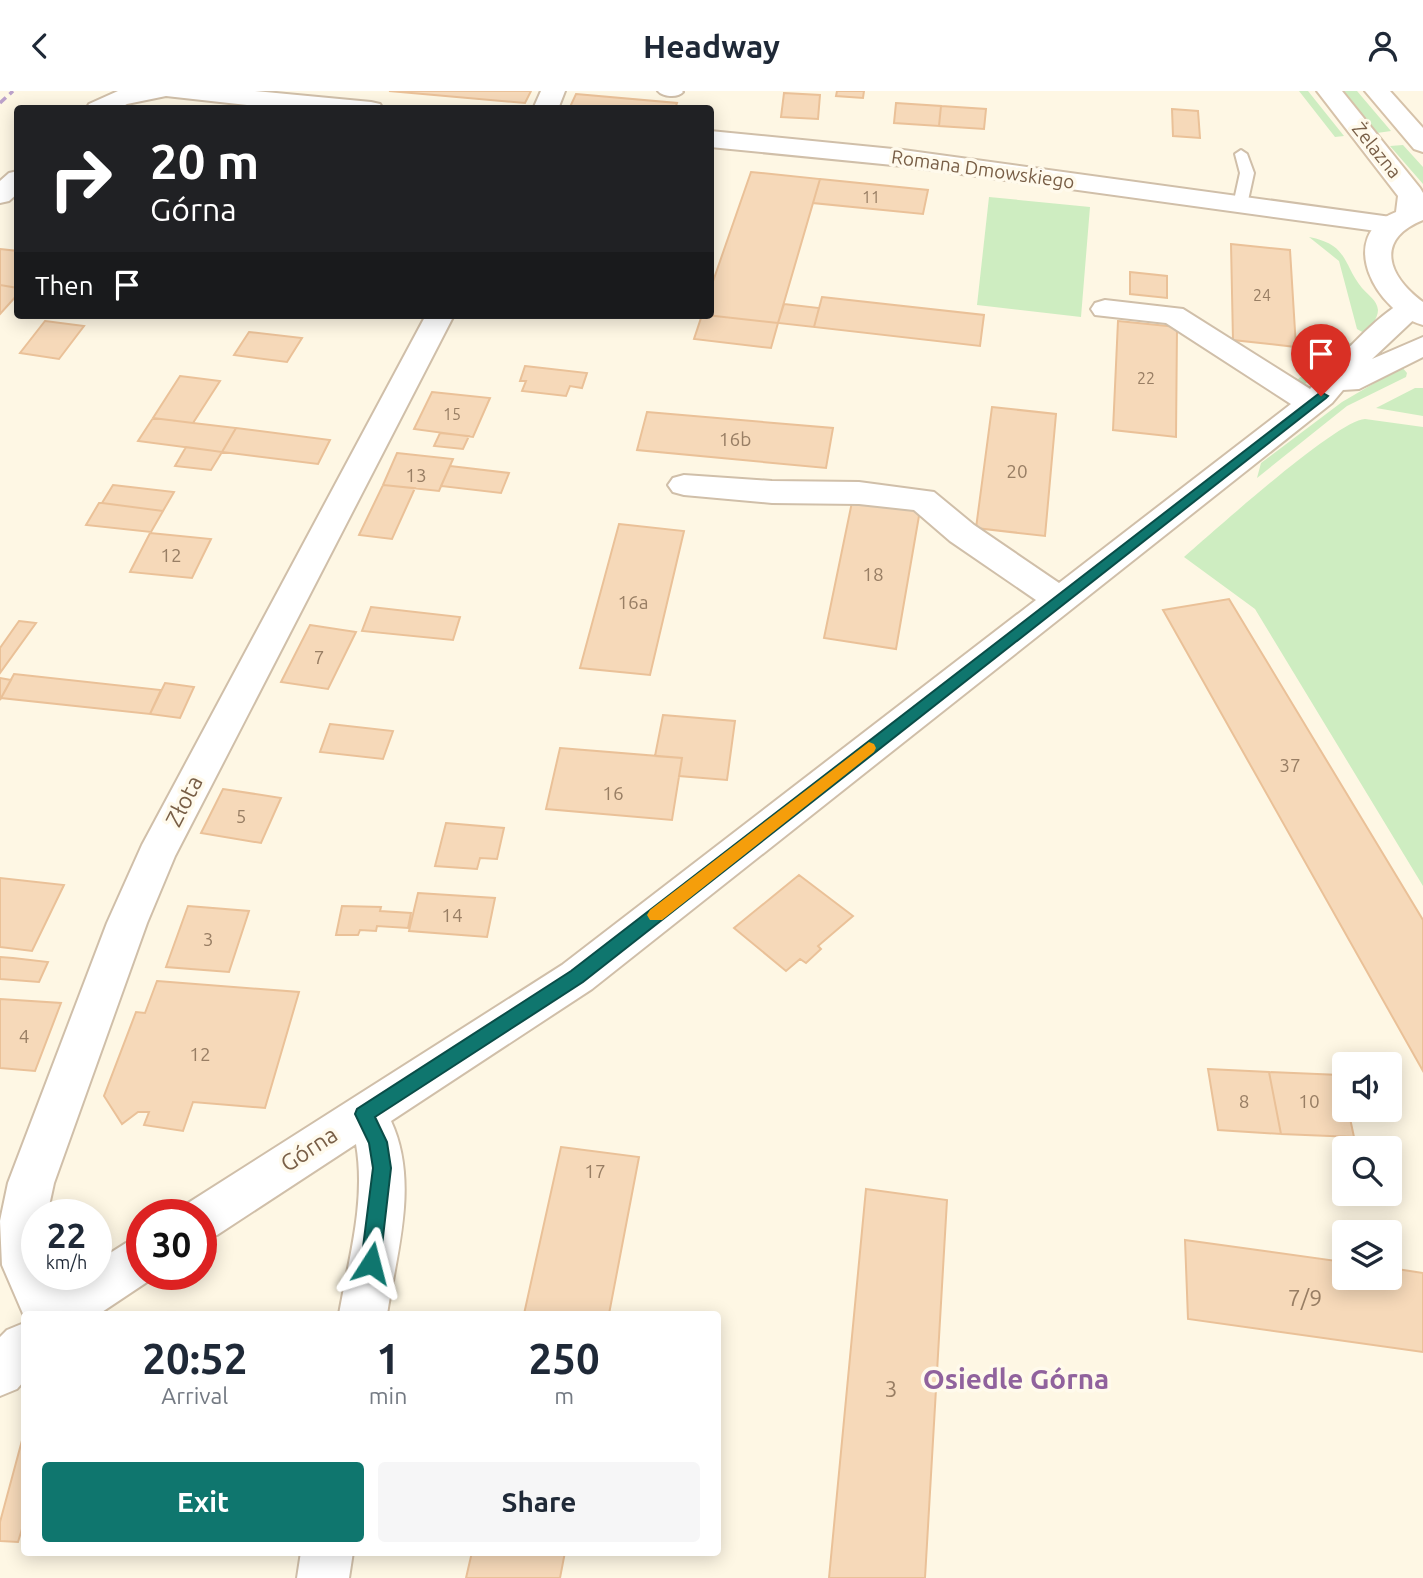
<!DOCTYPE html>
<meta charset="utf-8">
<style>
:root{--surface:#fff;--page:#f6f6f7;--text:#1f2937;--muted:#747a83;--accent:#0f766e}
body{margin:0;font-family:Ubuntu,sans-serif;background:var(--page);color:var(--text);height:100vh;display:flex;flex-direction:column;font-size:26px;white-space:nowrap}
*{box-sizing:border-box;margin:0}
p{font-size:23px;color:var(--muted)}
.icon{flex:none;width:38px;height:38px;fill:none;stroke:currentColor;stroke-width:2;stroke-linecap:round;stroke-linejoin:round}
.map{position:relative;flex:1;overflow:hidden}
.details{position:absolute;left:21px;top:1220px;width:700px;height:245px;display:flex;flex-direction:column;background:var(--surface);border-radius:7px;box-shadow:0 4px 18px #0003}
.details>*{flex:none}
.banner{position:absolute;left:14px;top:14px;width:700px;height:214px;border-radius:7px;box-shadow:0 4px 18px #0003;background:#202124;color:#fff;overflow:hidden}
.fabs{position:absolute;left:1332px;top:961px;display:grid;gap:14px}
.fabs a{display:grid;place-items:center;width:70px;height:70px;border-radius:7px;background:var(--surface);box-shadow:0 4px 18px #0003;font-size:35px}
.speed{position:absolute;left:21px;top:1108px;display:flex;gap:14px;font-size:35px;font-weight:700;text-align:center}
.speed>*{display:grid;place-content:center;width:91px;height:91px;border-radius:50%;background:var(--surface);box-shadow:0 4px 18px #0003;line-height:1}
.speed small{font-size:18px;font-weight:400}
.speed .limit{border:10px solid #d22;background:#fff;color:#111}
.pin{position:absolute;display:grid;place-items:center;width:60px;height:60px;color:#fff;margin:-72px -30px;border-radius:50% 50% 50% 0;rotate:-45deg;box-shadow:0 0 7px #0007}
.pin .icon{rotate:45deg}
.me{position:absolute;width:77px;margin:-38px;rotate:9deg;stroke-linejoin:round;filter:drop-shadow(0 0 5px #0008)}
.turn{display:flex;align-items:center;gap:24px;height:147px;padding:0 21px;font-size:32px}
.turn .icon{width:91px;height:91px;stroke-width:2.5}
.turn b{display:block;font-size:49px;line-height:60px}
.then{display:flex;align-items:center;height:66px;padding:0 21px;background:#0003;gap:14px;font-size:26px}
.eta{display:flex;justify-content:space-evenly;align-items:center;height:119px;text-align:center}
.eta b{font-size:42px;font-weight:600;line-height:49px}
.cta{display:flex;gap:14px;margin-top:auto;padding:14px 21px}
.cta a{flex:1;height:80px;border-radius:7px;background:var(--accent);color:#fff;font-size:28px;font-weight:600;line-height:80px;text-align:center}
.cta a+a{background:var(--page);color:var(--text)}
header{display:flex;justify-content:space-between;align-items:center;height:91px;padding:0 21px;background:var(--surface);font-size:32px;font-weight:600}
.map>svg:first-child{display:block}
</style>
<header><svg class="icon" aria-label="back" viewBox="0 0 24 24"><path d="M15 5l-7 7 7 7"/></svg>Headway<svg class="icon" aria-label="person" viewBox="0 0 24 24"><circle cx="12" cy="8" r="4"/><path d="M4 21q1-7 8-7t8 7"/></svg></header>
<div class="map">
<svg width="1423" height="1487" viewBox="0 0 1423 1487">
<rect width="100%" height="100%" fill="#fef7e4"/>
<path fill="#ceedc1" d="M1299,0H1308L1344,45L1335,46Z
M1344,0H1357L1391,40L1377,42Z
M1403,54L1423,76V93L1390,55Z
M989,106L1090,116L1081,226L977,214Z
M1309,146C1349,154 1342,172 1362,197C1368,204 1377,209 1378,219C1378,228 1370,236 1364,242L1357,238L1339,170Z
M1341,252H1352L1305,293L1291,294Z
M1402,276L1407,282L1406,286L1347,315L1257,387L1261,372L1342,311Z
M1415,297H1423V325L1376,317Z
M1365,328L1423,336V795L1255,518L1184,466C1213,441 1337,329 1365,328Z"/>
<path fill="#f6d9b9" stroke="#eac198" stroke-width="2" d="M389,0H531L525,12Z
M837,0H864L863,7L836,5Z
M784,2L820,4L818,28L781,26Z
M576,3L677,12L675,18L570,16Z
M896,12L941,15L939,35L894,32Z
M941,15L986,18L984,38L939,35Z
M1172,18L1198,20L1200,47L1173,45Z
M751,81L820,88L778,232L706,224H710V199Z
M820,88L928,99L923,123L813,112Z
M1231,153L1290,159L1296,256L1233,249Z
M0,158L18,160V197L0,194Z
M1130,181L1167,185V207L1130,203Z
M0,194L18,197V203L0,223Z
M822,206L984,224L980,255L814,236Z
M784,213L819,217L814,236L778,232Z
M702,224H706L778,232L771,257L694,248Z
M45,230L84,235L59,268L20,262Z
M1118,230L1177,236L1176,346L1113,339Z
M249,241L302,247L287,271L234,264Z
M525,275L587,282L582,297L570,295L566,305L522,300L526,290H520Z
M180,285L220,290L193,332L153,327Z
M432,301L490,307L473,346L414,338Z
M992,316L1056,323L1045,445L976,437Z
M647,321L833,337L826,377L637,359Z
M153,327L193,332L236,337L222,361L138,350Z
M236,337L330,349L318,373L222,361Z
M440,342L469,345L463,358L434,355Z
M186,356L222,361L211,379L175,375Z
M397,362L453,368L439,400L383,394Z
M450,375L509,382L501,402L441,395Z
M113,394L174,401L163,420L102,412Z
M383,394L415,397L392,448L359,444Z
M852,411L920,419L896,558L824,547Z
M99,412H102L163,420L151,441L86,434Z
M619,433L684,440L650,584L580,577Z
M150,442L211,448L192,487L130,481Z
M1229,508L1423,829V980L1163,519Z
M371,516L460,526L453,549L362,540Z
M19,530L36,532L0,582V557Z
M310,534L356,541L328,598L281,591Z
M14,583L161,599L150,623L1,607Z
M0,587L11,589L0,609Z
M165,592L194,596L180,627L150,623Z
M663,624L735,630L727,689L679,685L682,667L655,665Z
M330,633L393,640L383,668L320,661Z
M560,657L682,667L672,729L546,718Z
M223,698L281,707L261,752L201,742Z
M446,732L504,737L497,768L480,767L477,778L435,775Z
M799,784L853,825L818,855L821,858L806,872L800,868L786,880L734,837Z
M0,787L64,794L32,860L0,856Z
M418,802L495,807L487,846L409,840Z
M188,815L249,820L229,881L166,876Z
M342,815L381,816L380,820L411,822L408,837L377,835L376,840L360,839L358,844H336Z
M0,866L13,867L48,871L39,891L0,888Z
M157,890L299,901L265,1017L193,1011L183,1040L144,1034L149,1021H138L122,1033L104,1005L136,921L145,922Z
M0,908L61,912L35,980L0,977Z
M1208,978L1269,981L1281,1043L1218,1039Z
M1269,981L1340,984L1344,1018H1348L1354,1046L1281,1043Z
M561,1056L639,1066L609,1223H524Z
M866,1098L947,1109L925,1487H829Z
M1185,1149L1344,1171V1186H1390V1177L1423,1182V1261L1188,1228Z
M24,1342V1438H22L18,1451L0,1450V1431Z
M472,1461H565L560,1487H466Z"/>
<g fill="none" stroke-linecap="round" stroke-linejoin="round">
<defs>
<path id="lane" d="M658,0H682L683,1C678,7 663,6 658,0Z
M1241,59L1247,63L1254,82L1247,114L1240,118L1233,114L1240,82L1235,63Z"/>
<path id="street" d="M118,0H255L371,11L380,13L383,18H284L166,5L127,13L118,18H86L89,13Z
M541,0H565L558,18H533Z
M710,40L903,59L1391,126L1401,128L1405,134L1401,140L1391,142L903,75L710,56Z
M18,80V102L9,110L0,112V90L9,82Z
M1411,208L1421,211L1423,220L1372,268L1423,246V266L1359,298L1343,299L1332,312L592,898L391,1030C419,1090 397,1161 387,1223H339C349,1167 366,1110 356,1053L217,1144L201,1150V1124H181L185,1114L562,874L1036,509L950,450L914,419L859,413L772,412L684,404L673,401L668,394L673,387L684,384L772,390L859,391L934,401L974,434L1059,492L1291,313L1166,232L1095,224L1091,218L1095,212L1105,209L1183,218L1310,298C1333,275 1382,216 1411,208Z
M426,224H454L175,765L147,832L54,1092L47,1124H37V1183H53L59,1195L78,1183H96V1171L126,1152L142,1146V1183H159L99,1223L24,1225L2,1174L0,1130L8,1092L107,832L142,754Z
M24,1232V1290L17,1298L0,1305V1246L7,1239Z
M301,1461H353L349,1487H297Z"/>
<path id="secondary" d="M1317,0H1342L1420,97L1423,102V129C1374,149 1388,185 1423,211V234C1377,222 1334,145 1396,121L1398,105Z
M1365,0H1390L1423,37V61L1414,58Z"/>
</defs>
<use href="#lane" stroke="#d0bfa9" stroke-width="4"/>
<use href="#street" stroke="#d0bfa9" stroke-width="4"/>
<use href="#secondary" stroke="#d6c2a9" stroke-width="4"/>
<use href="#lane" fill="#fff" fill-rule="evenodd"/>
<use href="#street" fill="#fff" fill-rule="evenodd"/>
<use href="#secondary" fill="#fff" fill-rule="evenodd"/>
<path stroke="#bba1c9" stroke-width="3.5" stroke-dasharray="8 5" stroke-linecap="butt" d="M0,12L13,0"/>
</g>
<path fill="#0f766e" stroke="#0a4d48" stroke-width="2" d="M1321,301L1328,305L1326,307L583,891L375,1026L387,1051L391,1077L380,1172L378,1179L371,1181L364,1179L361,1172L373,1077L369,1052L355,1023L357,1018L571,880Z"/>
<path fill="#f59e0b" d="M869,651L874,653L876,657L874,661L662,829H650L647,824L650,819Z"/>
<g text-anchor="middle" stroke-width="7" stroke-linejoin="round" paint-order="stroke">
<g font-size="16" fill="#987e64">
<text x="871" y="112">11</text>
<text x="1262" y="210">24</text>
<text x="1146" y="293">22</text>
<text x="452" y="329">15</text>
</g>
<g font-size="19" fill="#795f47" stroke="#fffaec">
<text transform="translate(1377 59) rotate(51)" y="7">Żelazna</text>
<text transform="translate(983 78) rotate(8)" y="7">Romana Dmowskiego</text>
</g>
<g font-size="19" fill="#987e64">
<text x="735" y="355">16b</text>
<text x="1017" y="387">20</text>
<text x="416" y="391">13</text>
<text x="171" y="471">12</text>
<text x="873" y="490">18</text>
<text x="633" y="518">16a</text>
<text x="319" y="573">7</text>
<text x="1290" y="681">37</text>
<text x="613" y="709">16</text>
<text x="241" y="732">5</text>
<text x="452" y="831">14</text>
<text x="208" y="855">3</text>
<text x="24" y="952">4</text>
<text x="200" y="970">12</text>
<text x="1244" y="1017">8</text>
<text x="1309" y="1017">10</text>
<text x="595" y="1087">17</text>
</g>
<g font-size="23" fill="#795f47" stroke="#fffaec">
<text transform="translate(184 710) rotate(-63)" y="8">Złota</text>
<text transform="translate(309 1058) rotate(-33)" y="8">Górna</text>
</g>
<g font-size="23" fill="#987e64">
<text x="1305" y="1215">7/9</text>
<text x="891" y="1306">3</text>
</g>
<g font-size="28" font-weight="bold" fill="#90629d" stroke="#fffaec">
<text x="1016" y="1298">Osiedle Górna</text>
</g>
</g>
</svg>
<div class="fabs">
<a><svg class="icon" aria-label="sound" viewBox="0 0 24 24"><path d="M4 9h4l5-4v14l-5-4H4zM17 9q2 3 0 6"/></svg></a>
<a><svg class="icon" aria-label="search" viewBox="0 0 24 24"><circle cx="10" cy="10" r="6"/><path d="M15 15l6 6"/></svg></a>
<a><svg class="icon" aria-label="layers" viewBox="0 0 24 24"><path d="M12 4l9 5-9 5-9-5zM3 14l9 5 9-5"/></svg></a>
</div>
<div class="speed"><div>22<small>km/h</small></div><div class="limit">30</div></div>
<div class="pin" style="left:1321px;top:305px;background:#d93025"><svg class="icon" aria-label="arrive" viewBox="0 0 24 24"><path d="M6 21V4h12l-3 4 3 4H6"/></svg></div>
<svg class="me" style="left:371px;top:1172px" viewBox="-20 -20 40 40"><path d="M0-17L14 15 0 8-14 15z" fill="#0f766e" stroke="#fff" stroke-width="4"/></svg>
<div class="banner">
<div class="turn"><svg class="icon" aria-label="right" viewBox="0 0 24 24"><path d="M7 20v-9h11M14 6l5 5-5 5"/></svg><div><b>20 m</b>Górna</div></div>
<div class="then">Then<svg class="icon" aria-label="arrive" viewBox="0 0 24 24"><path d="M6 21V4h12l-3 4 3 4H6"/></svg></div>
</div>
<section class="details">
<div class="eta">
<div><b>20:52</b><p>Arrival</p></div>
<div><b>1</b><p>min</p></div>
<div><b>250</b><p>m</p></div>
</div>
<div class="cta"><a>Exit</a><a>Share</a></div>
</section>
</div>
